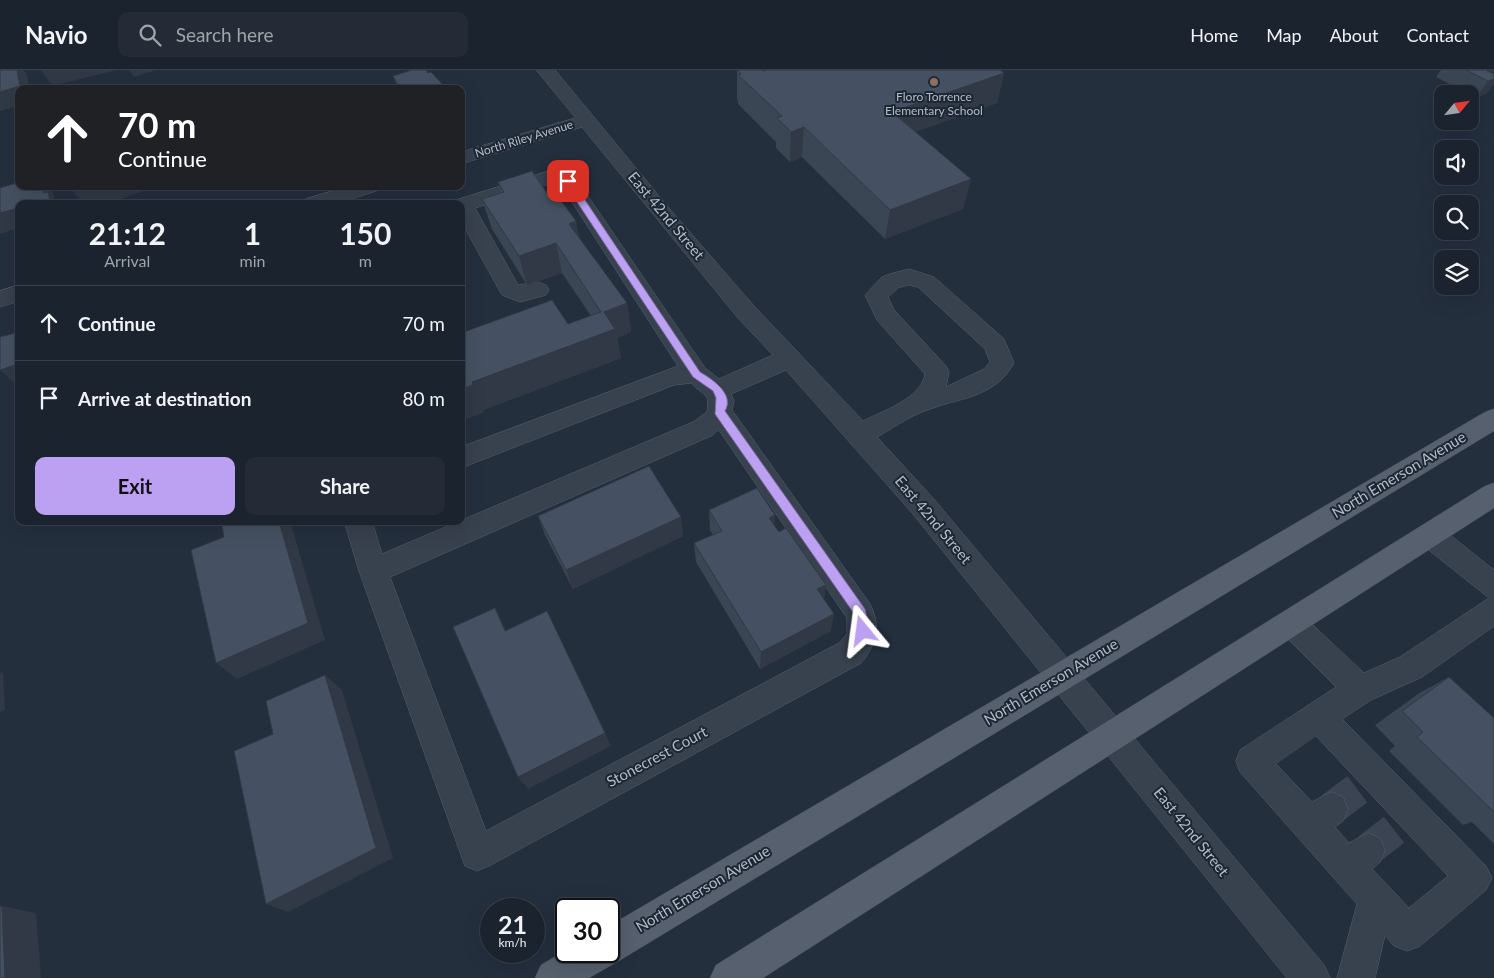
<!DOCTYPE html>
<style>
:root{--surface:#1b232e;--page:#242b36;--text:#f1f3f6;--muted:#a0a4aa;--line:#39404a;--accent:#bca0f2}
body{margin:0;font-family:Lato,sans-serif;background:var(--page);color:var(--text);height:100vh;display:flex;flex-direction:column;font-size:19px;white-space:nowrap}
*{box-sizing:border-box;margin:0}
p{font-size:16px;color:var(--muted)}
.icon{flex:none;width:28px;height:28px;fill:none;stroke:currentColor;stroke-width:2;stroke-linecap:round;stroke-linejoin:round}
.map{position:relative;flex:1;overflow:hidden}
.drawer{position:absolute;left:15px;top:130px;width:450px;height:325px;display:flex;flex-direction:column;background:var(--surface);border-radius:10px;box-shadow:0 5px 20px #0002,0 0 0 1px var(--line)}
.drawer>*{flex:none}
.top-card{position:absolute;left:15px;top:15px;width:450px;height:105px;border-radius:10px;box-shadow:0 5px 20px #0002,0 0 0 1px var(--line);background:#202124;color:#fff;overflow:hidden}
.needle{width:32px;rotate:61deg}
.tools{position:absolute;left:1434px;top:15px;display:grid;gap:10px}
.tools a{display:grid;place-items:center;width:45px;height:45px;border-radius:10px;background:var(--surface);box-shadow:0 5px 20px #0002,0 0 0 1px var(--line);font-size:25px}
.speed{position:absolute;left:480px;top:828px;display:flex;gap:10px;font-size:25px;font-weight:700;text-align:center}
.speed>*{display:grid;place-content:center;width:65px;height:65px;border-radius:50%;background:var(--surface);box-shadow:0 5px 20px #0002,0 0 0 1px var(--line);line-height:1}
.speed small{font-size:12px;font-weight:400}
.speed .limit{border:2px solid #111;border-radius:8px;background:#fff;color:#111}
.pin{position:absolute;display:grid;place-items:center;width:42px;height:42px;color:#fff;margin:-21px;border-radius:10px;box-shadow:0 2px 8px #0006}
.me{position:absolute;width:55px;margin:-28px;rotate:344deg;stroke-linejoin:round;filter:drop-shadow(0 0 4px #0008)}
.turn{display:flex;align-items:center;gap:18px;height:105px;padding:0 20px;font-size:22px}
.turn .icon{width:65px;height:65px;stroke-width:2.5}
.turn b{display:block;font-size:35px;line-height:42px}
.eta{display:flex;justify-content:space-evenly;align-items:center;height:85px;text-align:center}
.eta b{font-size:30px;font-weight:700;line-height:35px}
.button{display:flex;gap:10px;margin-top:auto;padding:10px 20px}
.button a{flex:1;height:58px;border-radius:10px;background:var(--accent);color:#111;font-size:20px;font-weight:700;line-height:58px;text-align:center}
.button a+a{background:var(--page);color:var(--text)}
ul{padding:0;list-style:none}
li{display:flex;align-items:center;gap:15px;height:75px;padding:0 20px;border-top:1px solid var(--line)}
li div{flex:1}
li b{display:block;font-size:19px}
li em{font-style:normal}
header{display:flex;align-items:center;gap:30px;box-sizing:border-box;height:70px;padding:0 25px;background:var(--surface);border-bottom:1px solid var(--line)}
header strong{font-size:24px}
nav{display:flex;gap:28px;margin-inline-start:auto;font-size:18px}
.search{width:350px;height:45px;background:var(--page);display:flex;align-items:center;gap:12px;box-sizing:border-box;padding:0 18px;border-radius:10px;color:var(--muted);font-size:19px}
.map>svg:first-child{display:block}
</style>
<header>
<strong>Navio</strong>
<div class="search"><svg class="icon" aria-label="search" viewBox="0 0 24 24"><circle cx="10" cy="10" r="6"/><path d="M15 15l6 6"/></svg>Search here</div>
<nav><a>Home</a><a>Map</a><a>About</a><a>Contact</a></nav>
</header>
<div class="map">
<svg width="1494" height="908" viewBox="0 0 1494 908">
<rect width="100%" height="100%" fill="#242f3e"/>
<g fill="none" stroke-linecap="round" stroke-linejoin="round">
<path stroke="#3a4453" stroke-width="33" stroke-dasharray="33 16" stroke-linecap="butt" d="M1331,739L1363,715
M1368,780L1400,755"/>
<defs>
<path id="minor" d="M537,0H555L668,137L754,236L863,351C882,341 921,329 925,304L877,250L865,225L882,207L890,204L909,199L934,207L1004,269L1014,293C994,329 959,327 925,341C908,347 893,358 877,367L933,428L1324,895L1330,908H1287L913,444L786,300L731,324L734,331L732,340L870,534C881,556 877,574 861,593L489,796L477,801L465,796L359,501L344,451H372L382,484L693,352L707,342C710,321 704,327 691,313L674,315L461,398V377L678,296L561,115L555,112L475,138L518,215L538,212L546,215L549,220L546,225L520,232L502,225L461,151V134H453L456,130L551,100C561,97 567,101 575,107L705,298L719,309L773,285L738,248L582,57L461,94V82L575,48ZM909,215L918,217L985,279L990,292L984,299L946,317L949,302L946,296L894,240L888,227L898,218ZM719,360L847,548V564L839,573L486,761L390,507L711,366Z
M349,116H382L379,120L336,134H303L306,129Z
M19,215V231L0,237V221Z
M1430,453L1440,457L1494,500V556L1422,607L1371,630L1342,649L1486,796L1492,808L1486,820L1420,876L1407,881L1394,876L1385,865L1375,908H1337L1357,834L1240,702L1236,691L1240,680L1336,617L1281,562L1276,553L1281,544L1291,540L1301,544L1364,603L1400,587L1489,528L1420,473L1416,465L1420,457ZM1316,666L1448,806L1409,838L1372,799L1380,792L1385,780L1380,768L1368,763L1349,773L1335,757L1343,751L1348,739L1343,727L1331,722L1312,732L1276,694Z"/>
<path id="major" d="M1494,339V361L622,889L589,908H535L541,895L566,880L609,881V856L1485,342Z
M1494,413V438L763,908H710L716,895L1485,416Z"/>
</defs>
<use href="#minor" stroke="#565f6c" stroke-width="1"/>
<use href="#major" stroke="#414a57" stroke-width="1"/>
<use href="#minor" fill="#38414e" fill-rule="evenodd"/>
<use href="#major" fill="#56606e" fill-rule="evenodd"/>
</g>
<path fill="#3b4654" d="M737,0H762L764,1L1004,3L997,33L915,62L971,109L963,139L885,169L802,87L790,92L776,78V72L738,34V30L737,29Z
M1441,0H1494V13L1487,23L1476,28L1470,24H1469L1436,7Z
M428,3L397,17L393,6Z
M498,112L579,168L627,233L631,262L617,268L621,288L483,340L484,342L461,351L568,254L591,246L562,203L527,215L492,159L482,129L501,123Z
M709,440L775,445L774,456L779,462L826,515L824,528L831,561L760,599L696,492L694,473L713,465L710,460Z
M538,446L683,466L573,519L545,465Z
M1449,607L1494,648V774L1472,752L1463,755L1389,681L1395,676L1375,655L1421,622Z"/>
<path fill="#303945" d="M17,0H23L27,4L29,19H19V36L0,41V22Z
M41,0H117L52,16Z
M129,0H156L134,7Z
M1489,0H1494V9L1487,1Z
M1004,3L997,33L887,72L892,42Z
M1494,9V13L1487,23L1476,28L1488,11Z
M804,57L802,87L790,92L791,62Z
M971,109L963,139L885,169L890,140Z
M42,116H48L53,122L55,130L58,134H34L44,123Z
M85,116H158L112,132L110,129L93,134H83L72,120Z
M19,138V158L0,164V143Z
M576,151L582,181L569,154Z
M556,173L562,203L527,215L519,186Z
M627,233L631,262L617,268L621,288L483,340L484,342L461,351V319L472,312L604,242Z
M19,294V317L0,300Z
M775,445L774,465L769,448Z
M681,447L683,466L573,519L566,500Z
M279,451H290L325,570L237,609L216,593Z
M826,515L823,533L817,519Z
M495,538L504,556L514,578L505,561Z
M834,544L831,561L760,599L761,582Z
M0,602L3,603L5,640L0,642Z
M325,605L342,620L393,788L288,842L266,834Z
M605,663L611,676L528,719L518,707Z
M2,836L36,843L41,908H5Z"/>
<path fill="#455162" stroke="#303945" d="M0,0H17L20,16L0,22Z
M412,0H426L428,3L431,2L445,17L441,19H390L399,16L393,6Z
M738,0H762L764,1L767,0H1000L1004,3L892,42L971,109L890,140L804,57L791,62L777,48L782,46L738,5L741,4Z
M1466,0H1489L1487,1L1494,4V9L1488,11Z
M532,101L547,123L554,121L576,151L569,154L627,233L604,242L615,259L472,312L473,315L461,319V263L552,230L568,254L601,242L556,173L519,186L482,129L504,122L498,112Z
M19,112V116H42L44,123L48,122L50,130L34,134H19V138L0,143V118Z
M72,116H85L72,120Z
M19,262V294L0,300V267Z
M649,396L681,447L566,500L538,446Z
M757,418L775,445L769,448L779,462L786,458L826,515L817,519L834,544L761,582L694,473L722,461L709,440Z
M221,451H279L308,553L216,593L191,480L224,467Z
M495,538L505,561L547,541L605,663L518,707L453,557Z
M325,605L376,778L266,834L234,681L273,664L266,631Z
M1449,607L1494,648V742L1417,667L1423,662L1402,641Z
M2,836L5,908H0V837Z"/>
<path fill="#bca0f2" stroke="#7a689d" d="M565,109H571L700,302C712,309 735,324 725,341L865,539L870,561L868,565H859L855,545L715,344L716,328L713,321L693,307L563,111Z"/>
<circle fill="#8d6e63" stroke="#1d2633" stroke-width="2" cx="934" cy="12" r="5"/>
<g text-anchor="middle" stroke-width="4" stroke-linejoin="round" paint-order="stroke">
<g font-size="12" fill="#b4bcc9" stroke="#1d2633">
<text x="934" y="31">Floro Torrence<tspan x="934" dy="14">Elementary School</tspan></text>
</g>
<g font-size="12" fill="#b4bcc9" stroke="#1d2633">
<text transform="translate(524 69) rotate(-17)" y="4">North Riley Avenue</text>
</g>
<g font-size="15" fill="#b4bcc9" stroke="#1d2633">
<text transform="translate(666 146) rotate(50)" y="5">East 42nd Street</text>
<text transform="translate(1399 405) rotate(-31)" y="5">North Emerson Avenue</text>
<text transform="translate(933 450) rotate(50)" y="5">East 42nd Street</text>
<text transform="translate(1051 612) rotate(-31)" y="5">North Emerson Avenue</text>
<text transform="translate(657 687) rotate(-28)" y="5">Stonecrest Court</text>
<text transform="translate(1191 762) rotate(51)" y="5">East 42nd Street</text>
<text transform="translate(703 819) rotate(-31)" y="5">North Emerson Avenue</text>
</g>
</g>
</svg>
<div class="tools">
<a><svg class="needle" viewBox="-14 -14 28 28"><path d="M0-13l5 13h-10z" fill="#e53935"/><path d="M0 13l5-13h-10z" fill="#a0a4aa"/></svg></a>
<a><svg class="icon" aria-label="sound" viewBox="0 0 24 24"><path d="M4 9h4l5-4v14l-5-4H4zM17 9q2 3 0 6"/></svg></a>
<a><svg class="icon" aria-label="search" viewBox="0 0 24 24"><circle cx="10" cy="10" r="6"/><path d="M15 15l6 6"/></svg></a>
<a><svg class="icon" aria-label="layers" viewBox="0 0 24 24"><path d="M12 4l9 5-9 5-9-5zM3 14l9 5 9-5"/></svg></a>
</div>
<div class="speed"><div>21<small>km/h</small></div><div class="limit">30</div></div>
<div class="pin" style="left:568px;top:111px;background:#d93025"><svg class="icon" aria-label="arrive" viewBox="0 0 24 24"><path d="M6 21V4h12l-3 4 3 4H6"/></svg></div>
<svg class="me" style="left:863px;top:561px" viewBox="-20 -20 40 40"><path d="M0-17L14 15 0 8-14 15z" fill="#bca0f2" stroke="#fff" stroke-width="4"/></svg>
<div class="top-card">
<div class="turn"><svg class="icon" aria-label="ahead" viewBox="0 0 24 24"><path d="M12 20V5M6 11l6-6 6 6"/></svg><div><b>70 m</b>Continue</div></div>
</div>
<section class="drawer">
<div class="eta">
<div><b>21:12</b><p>Arrival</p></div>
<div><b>1</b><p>min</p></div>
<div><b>150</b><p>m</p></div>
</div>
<ul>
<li><svg class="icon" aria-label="ahead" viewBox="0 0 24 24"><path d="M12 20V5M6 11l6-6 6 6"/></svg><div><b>Continue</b></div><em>70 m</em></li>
<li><svg class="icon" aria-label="arrive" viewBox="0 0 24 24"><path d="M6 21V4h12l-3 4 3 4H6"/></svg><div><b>Arrive at destination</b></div><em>80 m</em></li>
</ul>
<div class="button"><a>Exit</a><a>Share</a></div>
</section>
</div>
